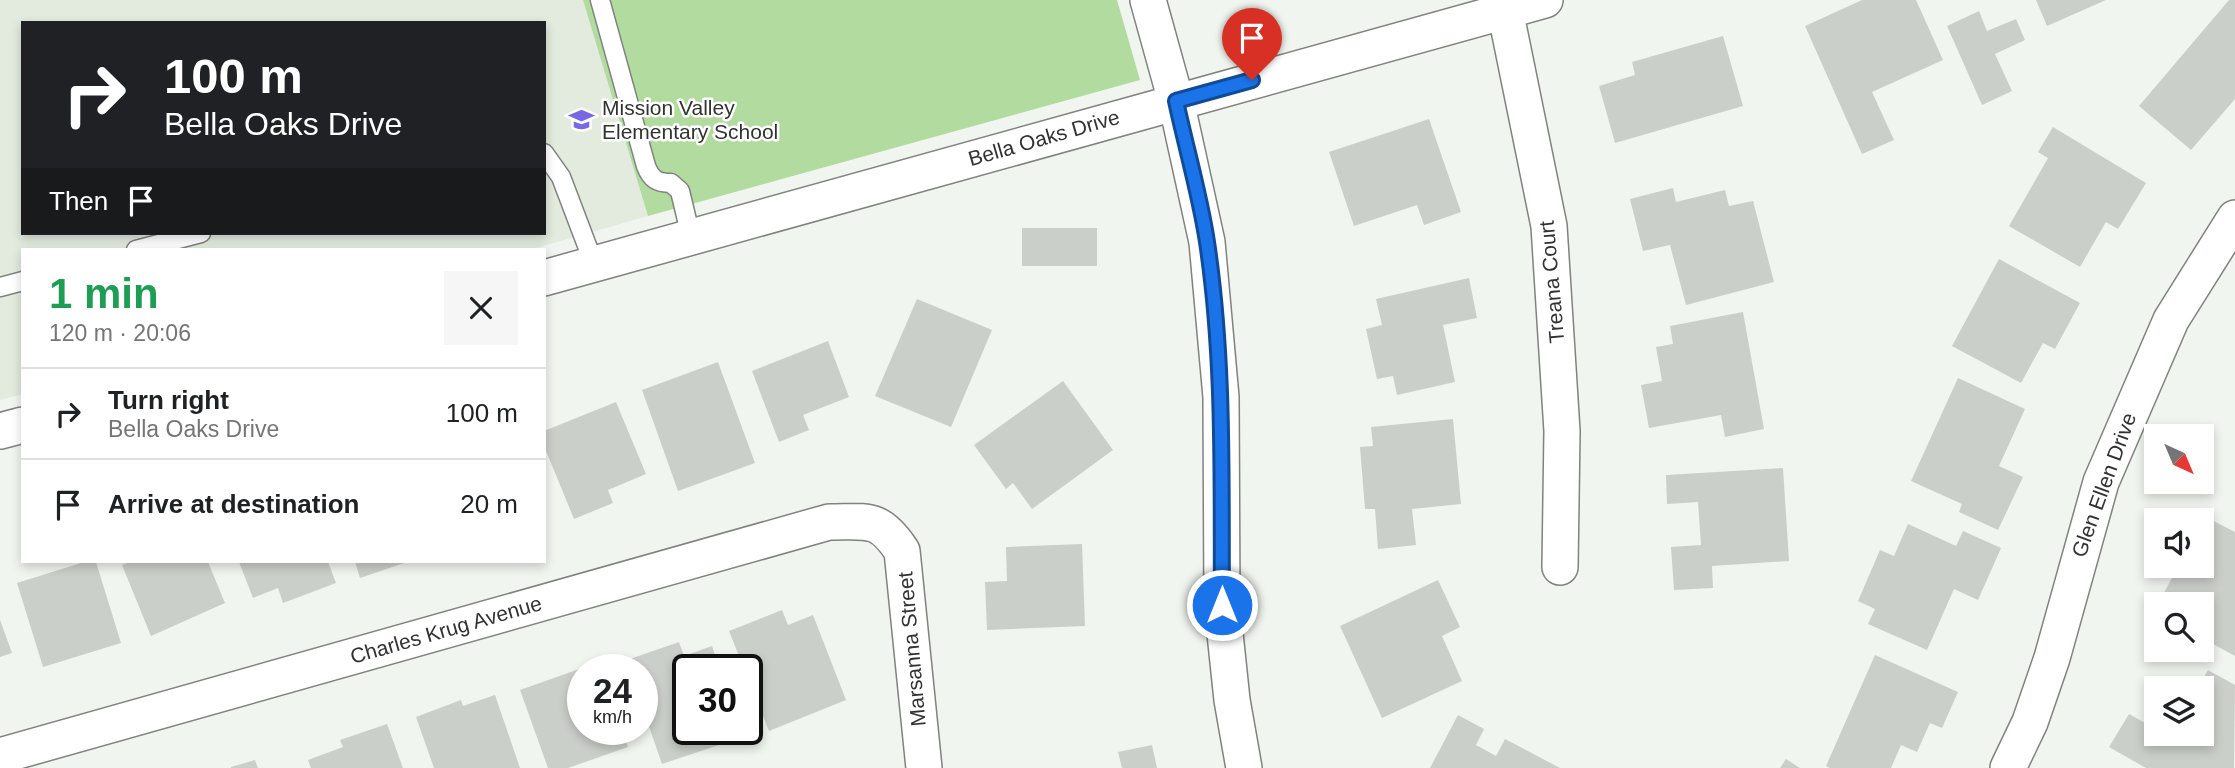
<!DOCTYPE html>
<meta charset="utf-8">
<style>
:root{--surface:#fff;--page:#f6f6f6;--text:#202124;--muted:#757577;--line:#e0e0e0}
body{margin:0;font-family:Arial,sans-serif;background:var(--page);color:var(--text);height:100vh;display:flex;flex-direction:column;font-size:26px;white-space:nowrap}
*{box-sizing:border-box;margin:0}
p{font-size:23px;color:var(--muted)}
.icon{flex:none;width:38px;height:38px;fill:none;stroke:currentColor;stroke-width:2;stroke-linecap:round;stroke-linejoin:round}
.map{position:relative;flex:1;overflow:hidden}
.drawer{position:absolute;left:21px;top:248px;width:525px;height:315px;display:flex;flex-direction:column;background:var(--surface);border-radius:0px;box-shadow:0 4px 10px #0003}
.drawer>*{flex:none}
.hud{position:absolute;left:21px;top:21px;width:525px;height:214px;border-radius:0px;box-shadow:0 4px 10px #0003;background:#202124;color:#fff;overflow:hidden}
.needle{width:46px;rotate:136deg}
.tools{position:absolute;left:2144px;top:424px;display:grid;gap:14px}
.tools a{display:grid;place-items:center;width:70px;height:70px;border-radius:0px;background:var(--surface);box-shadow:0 4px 10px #0003;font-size:35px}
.speed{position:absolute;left:567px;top:654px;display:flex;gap:14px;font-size:35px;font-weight:700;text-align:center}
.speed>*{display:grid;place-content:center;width:91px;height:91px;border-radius:50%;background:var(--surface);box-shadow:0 4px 10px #0003;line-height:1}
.speed small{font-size:18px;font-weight:400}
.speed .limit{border:4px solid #111;border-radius:10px;background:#fff;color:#111}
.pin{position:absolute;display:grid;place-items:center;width:60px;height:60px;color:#fff;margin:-72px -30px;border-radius:50% 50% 50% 0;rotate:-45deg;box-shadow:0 0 7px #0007}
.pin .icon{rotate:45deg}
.me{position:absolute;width:77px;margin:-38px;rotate:0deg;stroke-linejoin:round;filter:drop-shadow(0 0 5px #0008)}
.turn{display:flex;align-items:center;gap:24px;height:147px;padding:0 28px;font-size:32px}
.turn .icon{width:91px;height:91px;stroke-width:2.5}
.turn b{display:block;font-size:49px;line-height:60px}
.then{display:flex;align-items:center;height:66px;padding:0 28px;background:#0003;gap:14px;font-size:26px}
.round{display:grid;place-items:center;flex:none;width:74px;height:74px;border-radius:0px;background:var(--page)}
.head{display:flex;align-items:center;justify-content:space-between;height:119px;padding:0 28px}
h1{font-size:42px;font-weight:700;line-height:52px;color:#1e9e55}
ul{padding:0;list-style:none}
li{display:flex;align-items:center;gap:21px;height:91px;padding:0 28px;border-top:2px solid var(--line)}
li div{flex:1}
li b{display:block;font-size:26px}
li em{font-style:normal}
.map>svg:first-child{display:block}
</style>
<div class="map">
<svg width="2235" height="768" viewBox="0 0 2235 768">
<rect width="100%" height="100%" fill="#f1f5ef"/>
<path fill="#e2ebde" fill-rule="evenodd" d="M0,0H586L648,216L529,250H23V394L0,400ZM23,23H544V233H23Z"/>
<path fill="#b2db9f" d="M583,0H1117L1140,80L648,216Z"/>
<path fill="#cbcfc9" d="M1862,0H1916L1943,60L1872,92L1894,140L1862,154L1805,26Z
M2036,0H2106L2047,26Z
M2229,0H2235V99L2191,150L2139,106Z
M1979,11L1987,31L2016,19L2025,40L1995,54L2012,91L1982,105L1947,26Z
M1723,36L1743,106L1615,143L1599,86L1635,75L1632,62Z
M1429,119L1461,212L1424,225L1417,205L1354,226L1329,152Z
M2053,127L2146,183L2118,229L2106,222L2080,267L2009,226L2048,158L2038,152Z
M1673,188L1676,202L1725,190L1729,206L1753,201L1774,282L1686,305L1670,245L1643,251L1630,199Z
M1022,228H1097V266H1022Z
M1999,259L2080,303L2055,349L2043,343L2021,383L1952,346Z
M1469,278L1477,318L1443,325L1455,382L1397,395L1393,376L1377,379L1366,329L1382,325L1376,299Z
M917,299L992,330L951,427L875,396Z
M1743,312L1764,429L1725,437L1721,415L1649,428L1641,385L1662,381L1656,347L1673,344L1670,326Z
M828,341L849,397L803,415L809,430L779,442L752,371Z
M718,362L755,463L678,491L642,390Z
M1958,378L2025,409L1999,466L2023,477L1998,530L1959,512L1962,504L1911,481Z
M1063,381L1113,450L1032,509L1013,483L1006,489L974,445Z
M616,402L646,474L608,490L613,503L574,519L544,446V431Z
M1453,419L1461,504L1412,509L1416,545L1378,549L1375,509H1365L1360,447L1373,446L1371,427Z
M1783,468L1789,561L1712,566L1713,588L1674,590L1671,547L1701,545L1698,502L1667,504L1666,475Z
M2204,516L2235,532V656L2202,638V604H2158L2179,565H2202V521Z
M1908,524L1956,546L1963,531L2001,548L1978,600L1954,589L1927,650L1868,624L1875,609L1858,601L1880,550L1894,556Z
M1082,544L1085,626L987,630L985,582L1007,581L1006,547Z
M84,562H96L121,643L43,667L17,583Z
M130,562H208L225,603L151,636L122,565Z
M239,562H328L336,583L283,603L278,588L253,598Z
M355,562H407L360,578Z
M1438,580L1460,627L1442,636L1462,681L1382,718L1340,626Z
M782,610L788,625L813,615L846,700L769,731L729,631Z
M0,620L12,653L0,657Z
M679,642L684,656L712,646L720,670H688V730H740L743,737L662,764L642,706V670H630L627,660Z
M1875,655L1958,692L1942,728L1930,723L1917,752L1901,745L1891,768H1830L1826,766Z
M599,662L601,670H583V730H622L628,747L568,768H548L520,690Z
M2208,670L2235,685L2234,768H2146L2109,747L2129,714L2156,729V733L2169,737L2171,733H2202V688H2198Z
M495,695L520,768H434L416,717L461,700L463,706Z
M1458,715L1484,729L1476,745L1496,756L1505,739L1560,768H1430Z
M387,724L403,768H311L308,760L343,747L340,740Z
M1152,745L1157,768H1122L1118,752Z
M1786,759L1800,768H1780Z
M255,760L258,768H231V767Z"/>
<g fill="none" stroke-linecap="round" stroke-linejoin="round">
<defs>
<path id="lane" d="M600,0L646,166C651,179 657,183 671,183L680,191L691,237
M544,153L561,177L594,264
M136,250L201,233
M0,287L23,281"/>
<path id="street" d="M1148,0L1176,101L1207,242L1221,397L1222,605L1232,700L1244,768
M1503,0L1549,226L1562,431L1560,567
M544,278L1545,0
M0,431L23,425
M0,756L829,522C868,522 879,516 902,551L924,768
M2008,768L2030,722L2052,658L2101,482L2171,320L2235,218"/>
</defs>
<use href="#lane" stroke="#7f837e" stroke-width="21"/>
<use href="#street" stroke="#7f837e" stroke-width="38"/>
<use href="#lane" stroke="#fff" stroke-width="18"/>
<use href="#street" stroke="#fff" stroke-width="35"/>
</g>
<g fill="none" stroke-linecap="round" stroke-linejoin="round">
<defs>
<path id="route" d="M1222,605C1221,484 1225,362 1207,242C1200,195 1186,148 1176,101L1252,80"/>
</defs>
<use href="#route" stroke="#114b97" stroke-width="18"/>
<use href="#route" stroke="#1a73e8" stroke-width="12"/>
</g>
<defs>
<symbol id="school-bare" viewBox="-9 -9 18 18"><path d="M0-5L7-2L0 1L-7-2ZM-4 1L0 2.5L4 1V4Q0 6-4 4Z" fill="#7968e3" stroke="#fff" stroke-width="2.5" paint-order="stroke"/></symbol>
</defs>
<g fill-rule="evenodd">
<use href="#school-bare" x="564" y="102" width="35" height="35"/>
</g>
<g text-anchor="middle" stroke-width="5" stroke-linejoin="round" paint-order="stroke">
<g font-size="21" fill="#313331" stroke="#fff" text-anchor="start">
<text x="602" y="115">Mission Valley<tspan x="602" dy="24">Elementary School</tspan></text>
</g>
<g font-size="21" fill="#313331" stroke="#fff">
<text transform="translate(1044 138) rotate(-16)" y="7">Bella Oaks Drive</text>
<text transform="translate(1552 282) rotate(-95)" y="7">Treana Court</text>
<text transform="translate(2104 485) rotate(-70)" y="7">Glen Ellen Drive</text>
<text transform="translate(446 630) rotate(-16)" y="7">Charles Krug Avenue</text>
<text transform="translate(912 649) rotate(-95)" y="7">Marsanna Street</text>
</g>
</g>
</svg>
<div class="tools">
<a><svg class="needle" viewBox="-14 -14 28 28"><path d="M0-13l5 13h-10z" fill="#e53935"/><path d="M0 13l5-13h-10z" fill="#757577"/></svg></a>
<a><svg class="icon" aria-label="sound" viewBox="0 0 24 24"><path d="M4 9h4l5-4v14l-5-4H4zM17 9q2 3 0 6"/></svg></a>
<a><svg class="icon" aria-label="search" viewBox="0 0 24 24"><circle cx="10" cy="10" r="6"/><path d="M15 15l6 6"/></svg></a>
<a><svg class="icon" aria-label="layers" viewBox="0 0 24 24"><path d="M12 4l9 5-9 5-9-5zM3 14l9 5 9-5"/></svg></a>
</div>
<div class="speed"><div>24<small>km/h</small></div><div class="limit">30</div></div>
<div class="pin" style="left:1252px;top:80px;background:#d93025"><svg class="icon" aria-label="arrive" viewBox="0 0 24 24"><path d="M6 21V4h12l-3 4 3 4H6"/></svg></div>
<svg class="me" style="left:1222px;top:605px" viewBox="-20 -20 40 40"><circle r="17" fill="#1a73e8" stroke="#fff" stroke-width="3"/><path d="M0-11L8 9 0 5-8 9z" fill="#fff"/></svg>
<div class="hud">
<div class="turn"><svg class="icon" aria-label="right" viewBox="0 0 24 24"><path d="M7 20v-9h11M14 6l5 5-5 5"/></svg><div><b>100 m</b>Bella Oaks Drive</div></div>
<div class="then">Then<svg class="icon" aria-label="arrive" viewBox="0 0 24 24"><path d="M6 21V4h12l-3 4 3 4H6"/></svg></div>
</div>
<section class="drawer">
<div class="head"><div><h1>1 min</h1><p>120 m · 20:06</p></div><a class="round"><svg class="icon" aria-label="close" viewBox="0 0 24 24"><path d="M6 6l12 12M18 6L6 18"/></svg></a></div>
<ul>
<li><svg class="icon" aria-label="right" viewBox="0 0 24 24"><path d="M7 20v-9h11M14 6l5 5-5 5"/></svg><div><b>Turn right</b><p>Bella Oaks Drive</p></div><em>100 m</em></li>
<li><svg class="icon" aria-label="arrive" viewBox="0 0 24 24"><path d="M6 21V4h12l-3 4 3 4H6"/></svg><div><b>Arrive at destination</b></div><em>20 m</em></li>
</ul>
</section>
</div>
